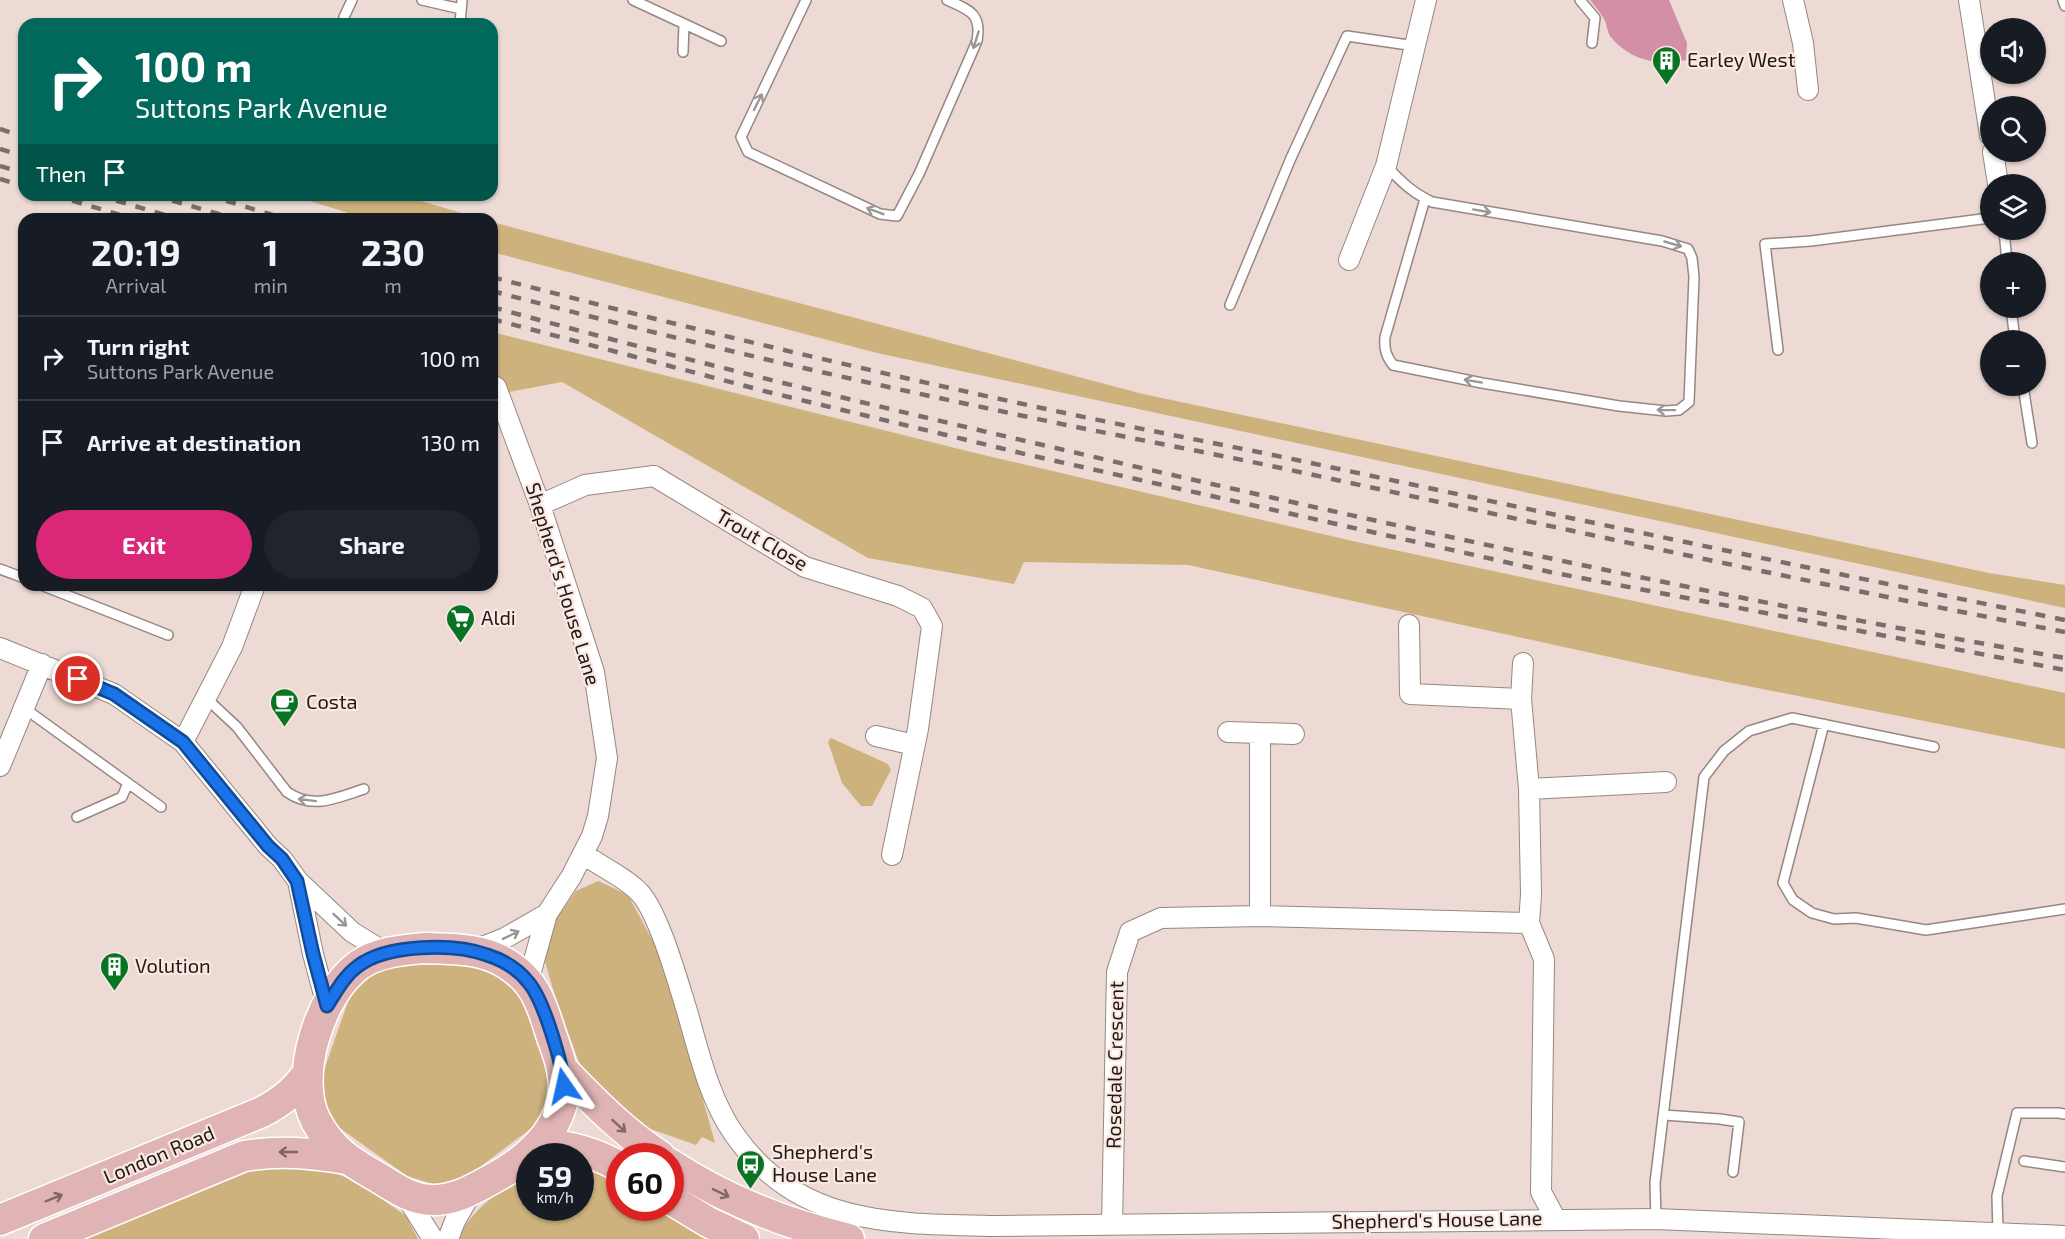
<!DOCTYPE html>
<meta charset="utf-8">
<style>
:root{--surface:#171b24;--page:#20242c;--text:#f1f3f6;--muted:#9ea1a6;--line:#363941;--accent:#db2777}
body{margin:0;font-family:"Exo 2",sans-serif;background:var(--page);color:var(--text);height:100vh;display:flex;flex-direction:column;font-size:22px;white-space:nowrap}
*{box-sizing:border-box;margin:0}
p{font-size:20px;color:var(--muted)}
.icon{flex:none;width:33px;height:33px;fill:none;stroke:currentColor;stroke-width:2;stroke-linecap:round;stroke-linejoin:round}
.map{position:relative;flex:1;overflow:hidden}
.drawer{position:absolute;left:18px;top:213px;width:480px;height:378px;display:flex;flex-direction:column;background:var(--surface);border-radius:18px;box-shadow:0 2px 4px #0004}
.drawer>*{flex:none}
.hud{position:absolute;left:18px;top:18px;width:480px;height:183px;border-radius:18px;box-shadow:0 2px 4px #0004;background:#00695c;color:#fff;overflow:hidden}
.buttons{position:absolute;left:1980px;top:18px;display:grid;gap:12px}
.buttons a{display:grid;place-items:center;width:66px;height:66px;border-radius:50%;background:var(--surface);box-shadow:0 2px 4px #0004;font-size:30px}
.speed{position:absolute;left:516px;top:1143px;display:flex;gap:12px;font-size:30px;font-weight:700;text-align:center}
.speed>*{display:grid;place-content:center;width:78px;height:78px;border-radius:50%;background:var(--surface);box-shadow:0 2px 4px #0004;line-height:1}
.speed small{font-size:15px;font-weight:400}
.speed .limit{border:9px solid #d22;background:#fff;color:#111}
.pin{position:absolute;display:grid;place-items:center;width:51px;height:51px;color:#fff;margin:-26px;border:3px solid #fff;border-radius:50%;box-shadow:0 2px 6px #0007}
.me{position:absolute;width:66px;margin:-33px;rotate:349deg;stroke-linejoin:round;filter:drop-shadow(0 0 4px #0008)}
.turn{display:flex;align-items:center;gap:21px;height:126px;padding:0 18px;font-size:27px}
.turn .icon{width:78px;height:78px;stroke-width:2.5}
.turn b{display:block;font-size:42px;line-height:51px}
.then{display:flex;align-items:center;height:57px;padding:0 18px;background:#0003;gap:12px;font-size:22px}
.eta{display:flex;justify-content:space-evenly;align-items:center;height:102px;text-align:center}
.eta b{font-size:36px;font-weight:700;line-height:42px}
.primary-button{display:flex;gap:12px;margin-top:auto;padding:12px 18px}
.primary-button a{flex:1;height:69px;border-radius:36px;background:var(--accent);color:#fff;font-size:24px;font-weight:700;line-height:69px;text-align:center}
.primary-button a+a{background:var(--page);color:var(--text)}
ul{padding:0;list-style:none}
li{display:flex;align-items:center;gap:18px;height:84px;padding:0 18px;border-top:2px solid var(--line)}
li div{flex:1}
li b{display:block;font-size:22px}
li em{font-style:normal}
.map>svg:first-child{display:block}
</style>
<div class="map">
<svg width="2065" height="1239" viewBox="0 0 2065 1239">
<rect width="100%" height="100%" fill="#eddad4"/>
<path fill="#ceb27e" d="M301,195H401L482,219H368L300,198Z
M492,222L1143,394L1989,573L2065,585V608L877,353L492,252Z
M492,332L971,452L1357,542L2065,693V749L1692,675L1188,565L1024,562L1014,584L868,558L562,382L509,392L492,385Z
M831,738L888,764L891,770L872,806H861L842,783L828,742Z
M598,881L628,895L655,945L690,1053L715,1143L702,1137L696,1145L645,1127L643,1130L602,1096L580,1065L557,1003L544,958L549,929L576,891Z
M396,965H475L494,969L522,995L549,1078V1095L544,1111L533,1127L464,1179L439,1186L407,1176L337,1126L326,1104L323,1089V1073L351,993L366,976Z
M581,1160L619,1180L620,1208H664L714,1239H457C473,1208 501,1190 529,1170L530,1208H580Z
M281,1163L325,1169L347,1178L375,1194L406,1216L418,1239H75L245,1168Z"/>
<path fill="#d28fa6" d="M1590,0H1669L1687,43L1686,60C1657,66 1629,60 1610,36C1607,31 1607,24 1604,19C1600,12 1595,6 1590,0Z"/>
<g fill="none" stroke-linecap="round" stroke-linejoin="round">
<defs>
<path id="lane" d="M422,0L461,9
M633,0L721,41
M806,0L741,137L748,152L880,214L897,216L919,174L977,41C982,13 969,10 947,0
M1580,0L1595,18L1592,43
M2063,0L2065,6
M344,24V17L352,0
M460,24L462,0
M683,52L684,24
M1386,166C1402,182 1411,192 1432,202L1662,241L1688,249L1692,258L1694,277L1689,402L1679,410L1666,411L1619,406L1482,383L1393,365C1386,356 1384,349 1385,337L1425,199
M2004,230L2007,262
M1230,305L1291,158L1347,36L1415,46
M2011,308L2015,340
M1778,350L1765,244L1811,241L1990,218
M2023,386L2032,443
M0,569L24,578
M41,585L168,635
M207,699L237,727L287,792C313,810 336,798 364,789
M24,708L161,807
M1824,724L1783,883L1793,900L1812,913L1834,919L1856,918L1926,930L2065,909
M77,817L122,797L128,783
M1664,1115L1720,1119L1739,1122L1733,1172
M2024,1161L2065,1167
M1656,1219L1655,1183L1704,777L1724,751L1749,731L1792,718L1934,747
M1998,1233L1997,1196L2017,1113H2058L2065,1114"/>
<path id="street" d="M1793,0L1803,43L1808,90
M1969,0L1990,135
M1993,152L1998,184
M1349,260L1386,166L1426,0
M496,387L540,505L594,672L607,758L598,816L592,836L571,877L547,914L528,982
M540,505L585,485L654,476L805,567L898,596L922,608L932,626L918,729L892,855
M1409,625L1410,694L1521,699
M0,648L114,694L183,742L268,846L282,859L298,881L352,932L386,953
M1523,663L1521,699L1529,789L1666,782
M1228,732L1260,733
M876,736L914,745
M183,742L232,647L255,585
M0,766L42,664
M1529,789L1531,895L1529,923
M584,854C602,868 624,876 640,893C659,914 678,982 687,1011C699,1053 709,1098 734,1134C798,1227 896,1224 997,1226L1656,1219L2065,1236
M298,881L313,954L327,1006
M1260,916V733L1294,734
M472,951L505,938L547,914
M404,1193L433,1239
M1112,1225L1117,972L1130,932L1161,918L1260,916L1529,923L1544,959L1541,1192L1555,1218
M448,1239L455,1221L472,1191"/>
<path id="primary" d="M424,948C453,949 482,948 507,964C535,982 541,1002 550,1031C554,1044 560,1057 562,1070C573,1120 532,1158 492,1179C472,1190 455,1200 433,1200C412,1200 395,1188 379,1178C351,1162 332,1151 316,1121C293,1078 320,993 359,965C378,952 402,950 424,948Z
M563,1070C593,1101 623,1132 660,1156
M540,1144C570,1146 594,1152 620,1167
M670,1164C724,1199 786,1224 849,1239
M670,1199L708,1222L744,1239
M0,1220L262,1112C281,1102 294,1092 307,1074
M44,1239L244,1156C279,1150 311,1153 346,1159"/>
</defs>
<use href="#lane" stroke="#978781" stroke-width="12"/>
<use href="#street" stroke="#978781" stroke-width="22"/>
<use href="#primary" stroke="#fff" stroke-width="33"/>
<use href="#lane" stroke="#fff" stroke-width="9"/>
<use href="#street" stroke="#fff" stroke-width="20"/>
<use href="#primary" stroke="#e0b3b4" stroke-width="30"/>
<path stroke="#7a6e6a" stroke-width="4.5" stroke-dasharray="10 10" stroke-linecap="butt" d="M0,129L24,137
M0,149L24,156
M0,166L24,173
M0,179L24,186
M53,195L134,219
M97,195L179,219
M153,195L236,219
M207,195L286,219
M492,277C677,326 864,370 1051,410C1125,426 1199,440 1273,455C1537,511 1801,567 2065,620
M492,291C659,335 827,375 996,410C1091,431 1186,448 1281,468C1542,524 1803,582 2065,632
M492,307C716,369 942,422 1168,474C1466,542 1764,606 2065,658
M492,319L768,392L1029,455L1550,572L2065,670"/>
</g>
<defs><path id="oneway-shaft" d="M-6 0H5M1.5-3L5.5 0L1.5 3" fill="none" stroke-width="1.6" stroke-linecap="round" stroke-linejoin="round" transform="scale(1.5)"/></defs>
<g stroke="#9a9897">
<use href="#oneway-shaft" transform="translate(976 40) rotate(107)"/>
<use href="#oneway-shaft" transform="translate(758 102) rotate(-64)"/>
<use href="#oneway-shaft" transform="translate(875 211) rotate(-159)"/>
<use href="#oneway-shaft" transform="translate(1482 211) rotate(10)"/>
<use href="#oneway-shaft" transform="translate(1673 244) rotate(16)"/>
<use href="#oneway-shaft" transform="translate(1473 381) rotate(-170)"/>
<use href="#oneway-shaft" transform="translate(1666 410) rotate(-179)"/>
<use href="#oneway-shaft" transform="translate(307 800) rotate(-173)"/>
<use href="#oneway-shaft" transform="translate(340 920) rotate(43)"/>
<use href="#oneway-shaft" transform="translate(511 935) rotate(-26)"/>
</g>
<g stroke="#806666">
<use href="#oneway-shaft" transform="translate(619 1126) rotate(42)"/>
<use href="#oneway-shaft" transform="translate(288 1152) rotate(-180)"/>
<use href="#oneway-shaft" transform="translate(721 1193) rotate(26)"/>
<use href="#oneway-shaft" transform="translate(54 1198) rotate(-22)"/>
</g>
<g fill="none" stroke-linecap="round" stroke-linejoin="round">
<defs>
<path id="route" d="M78,679L114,694L183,742L268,846L282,859L297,881L313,954L327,1006C336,992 344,976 358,966C387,944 454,943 487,955C503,960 519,970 529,983C544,1001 562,1062 564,1086"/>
</defs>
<use href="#route" stroke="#114b97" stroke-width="15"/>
<use href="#route" stroke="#1a73e8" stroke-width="10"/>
</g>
<defs>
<symbol id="building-pin" viewBox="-11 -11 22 30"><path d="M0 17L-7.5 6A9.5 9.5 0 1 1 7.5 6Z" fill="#0a7425" stroke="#fae8e1"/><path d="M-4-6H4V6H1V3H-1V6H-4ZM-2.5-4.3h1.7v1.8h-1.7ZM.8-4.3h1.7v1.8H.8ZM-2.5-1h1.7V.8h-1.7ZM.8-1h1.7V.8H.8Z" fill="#fff"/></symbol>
<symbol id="supermarket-pin" viewBox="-11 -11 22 30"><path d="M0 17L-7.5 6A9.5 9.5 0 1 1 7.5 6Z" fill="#0a7425" stroke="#fae8e1"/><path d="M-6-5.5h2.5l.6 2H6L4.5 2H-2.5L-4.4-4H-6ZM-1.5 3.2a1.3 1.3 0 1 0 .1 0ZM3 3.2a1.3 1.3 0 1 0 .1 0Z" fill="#fff"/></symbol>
<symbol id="cafe-pin" viewBox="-11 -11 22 30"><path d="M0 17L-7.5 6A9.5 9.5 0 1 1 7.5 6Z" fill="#0a7425" stroke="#fae8e1"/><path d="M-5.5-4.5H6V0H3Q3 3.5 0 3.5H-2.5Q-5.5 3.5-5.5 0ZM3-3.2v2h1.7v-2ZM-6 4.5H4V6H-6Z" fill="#fff"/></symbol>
<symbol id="bus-pin" viewBox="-11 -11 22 30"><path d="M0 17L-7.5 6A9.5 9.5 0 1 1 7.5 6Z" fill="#0a7425" stroke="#fae8e1"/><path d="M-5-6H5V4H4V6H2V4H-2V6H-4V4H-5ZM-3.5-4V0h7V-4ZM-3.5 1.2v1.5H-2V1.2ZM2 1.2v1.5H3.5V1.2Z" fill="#fff"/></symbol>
</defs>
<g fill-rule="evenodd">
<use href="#building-pin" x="1650" y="44" width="33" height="45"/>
<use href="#supermarket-pin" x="444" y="602" width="33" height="45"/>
<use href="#cafe-pin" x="268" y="686" width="33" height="45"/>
<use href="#building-pin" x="98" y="950" width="33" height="45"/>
<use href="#bus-pin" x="734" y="1148" width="33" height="45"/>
</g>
<g text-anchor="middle" stroke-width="4.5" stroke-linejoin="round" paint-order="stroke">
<g font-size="20" fill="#1f1917" stroke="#fae8e1" text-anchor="start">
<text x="1687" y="67">Earley West</text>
<text x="481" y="625">Aldi</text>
<text x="306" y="709">Costa</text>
<text x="135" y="973">Volution</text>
<text x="772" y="1159">Shepherd's<tspan x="772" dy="23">House Lane</tspan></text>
</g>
<g font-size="20" fill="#1f1917" stroke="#fae8e1">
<text transform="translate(762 540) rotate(30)" y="7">Trout Close</text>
<text transform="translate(563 584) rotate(73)" y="7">Shepherd's House Lane</text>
<text transform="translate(1115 1065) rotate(-89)" y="7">Rosedale Crescent</text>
<text transform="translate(159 1155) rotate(-23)" y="7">London Road</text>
<text transform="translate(1437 1220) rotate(-1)" y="7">Shepherd's House Lane</text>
</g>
</g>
</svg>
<div class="buttons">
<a><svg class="icon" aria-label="sound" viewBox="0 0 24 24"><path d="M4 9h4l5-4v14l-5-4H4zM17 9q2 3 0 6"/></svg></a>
<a><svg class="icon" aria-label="search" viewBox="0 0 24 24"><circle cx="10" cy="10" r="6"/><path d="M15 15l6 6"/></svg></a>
<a><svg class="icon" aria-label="layers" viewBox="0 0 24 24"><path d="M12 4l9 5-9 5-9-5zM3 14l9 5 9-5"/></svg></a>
<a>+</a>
<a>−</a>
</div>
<div class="speed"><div>59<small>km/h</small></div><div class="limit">60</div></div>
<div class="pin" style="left:78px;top:679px;background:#d93025"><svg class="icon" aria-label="arrive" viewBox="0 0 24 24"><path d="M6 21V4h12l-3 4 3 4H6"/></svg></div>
<svg class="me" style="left:564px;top:1086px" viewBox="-20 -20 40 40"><path d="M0-17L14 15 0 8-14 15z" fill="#1a73e8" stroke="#fff" stroke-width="4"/></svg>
<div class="hud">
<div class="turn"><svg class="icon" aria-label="right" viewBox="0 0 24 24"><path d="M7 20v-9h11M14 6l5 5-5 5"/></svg><div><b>100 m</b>Suttons Park Avenue</div></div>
<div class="then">Then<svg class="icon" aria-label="arrive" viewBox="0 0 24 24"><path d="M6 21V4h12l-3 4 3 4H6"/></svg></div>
</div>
<section class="drawer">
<div class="eta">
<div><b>20:19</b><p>Arrival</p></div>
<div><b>1</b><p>min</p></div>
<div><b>230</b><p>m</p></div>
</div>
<ul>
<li><svg class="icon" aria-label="right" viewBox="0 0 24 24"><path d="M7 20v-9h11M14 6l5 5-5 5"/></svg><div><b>Turn right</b><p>Suttons Park Avenue</p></div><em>100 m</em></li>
<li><svg class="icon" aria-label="arrive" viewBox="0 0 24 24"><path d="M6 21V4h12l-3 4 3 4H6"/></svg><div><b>Arrive at destination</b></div><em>130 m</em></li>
</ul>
<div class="primary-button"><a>Exit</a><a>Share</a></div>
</section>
</div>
